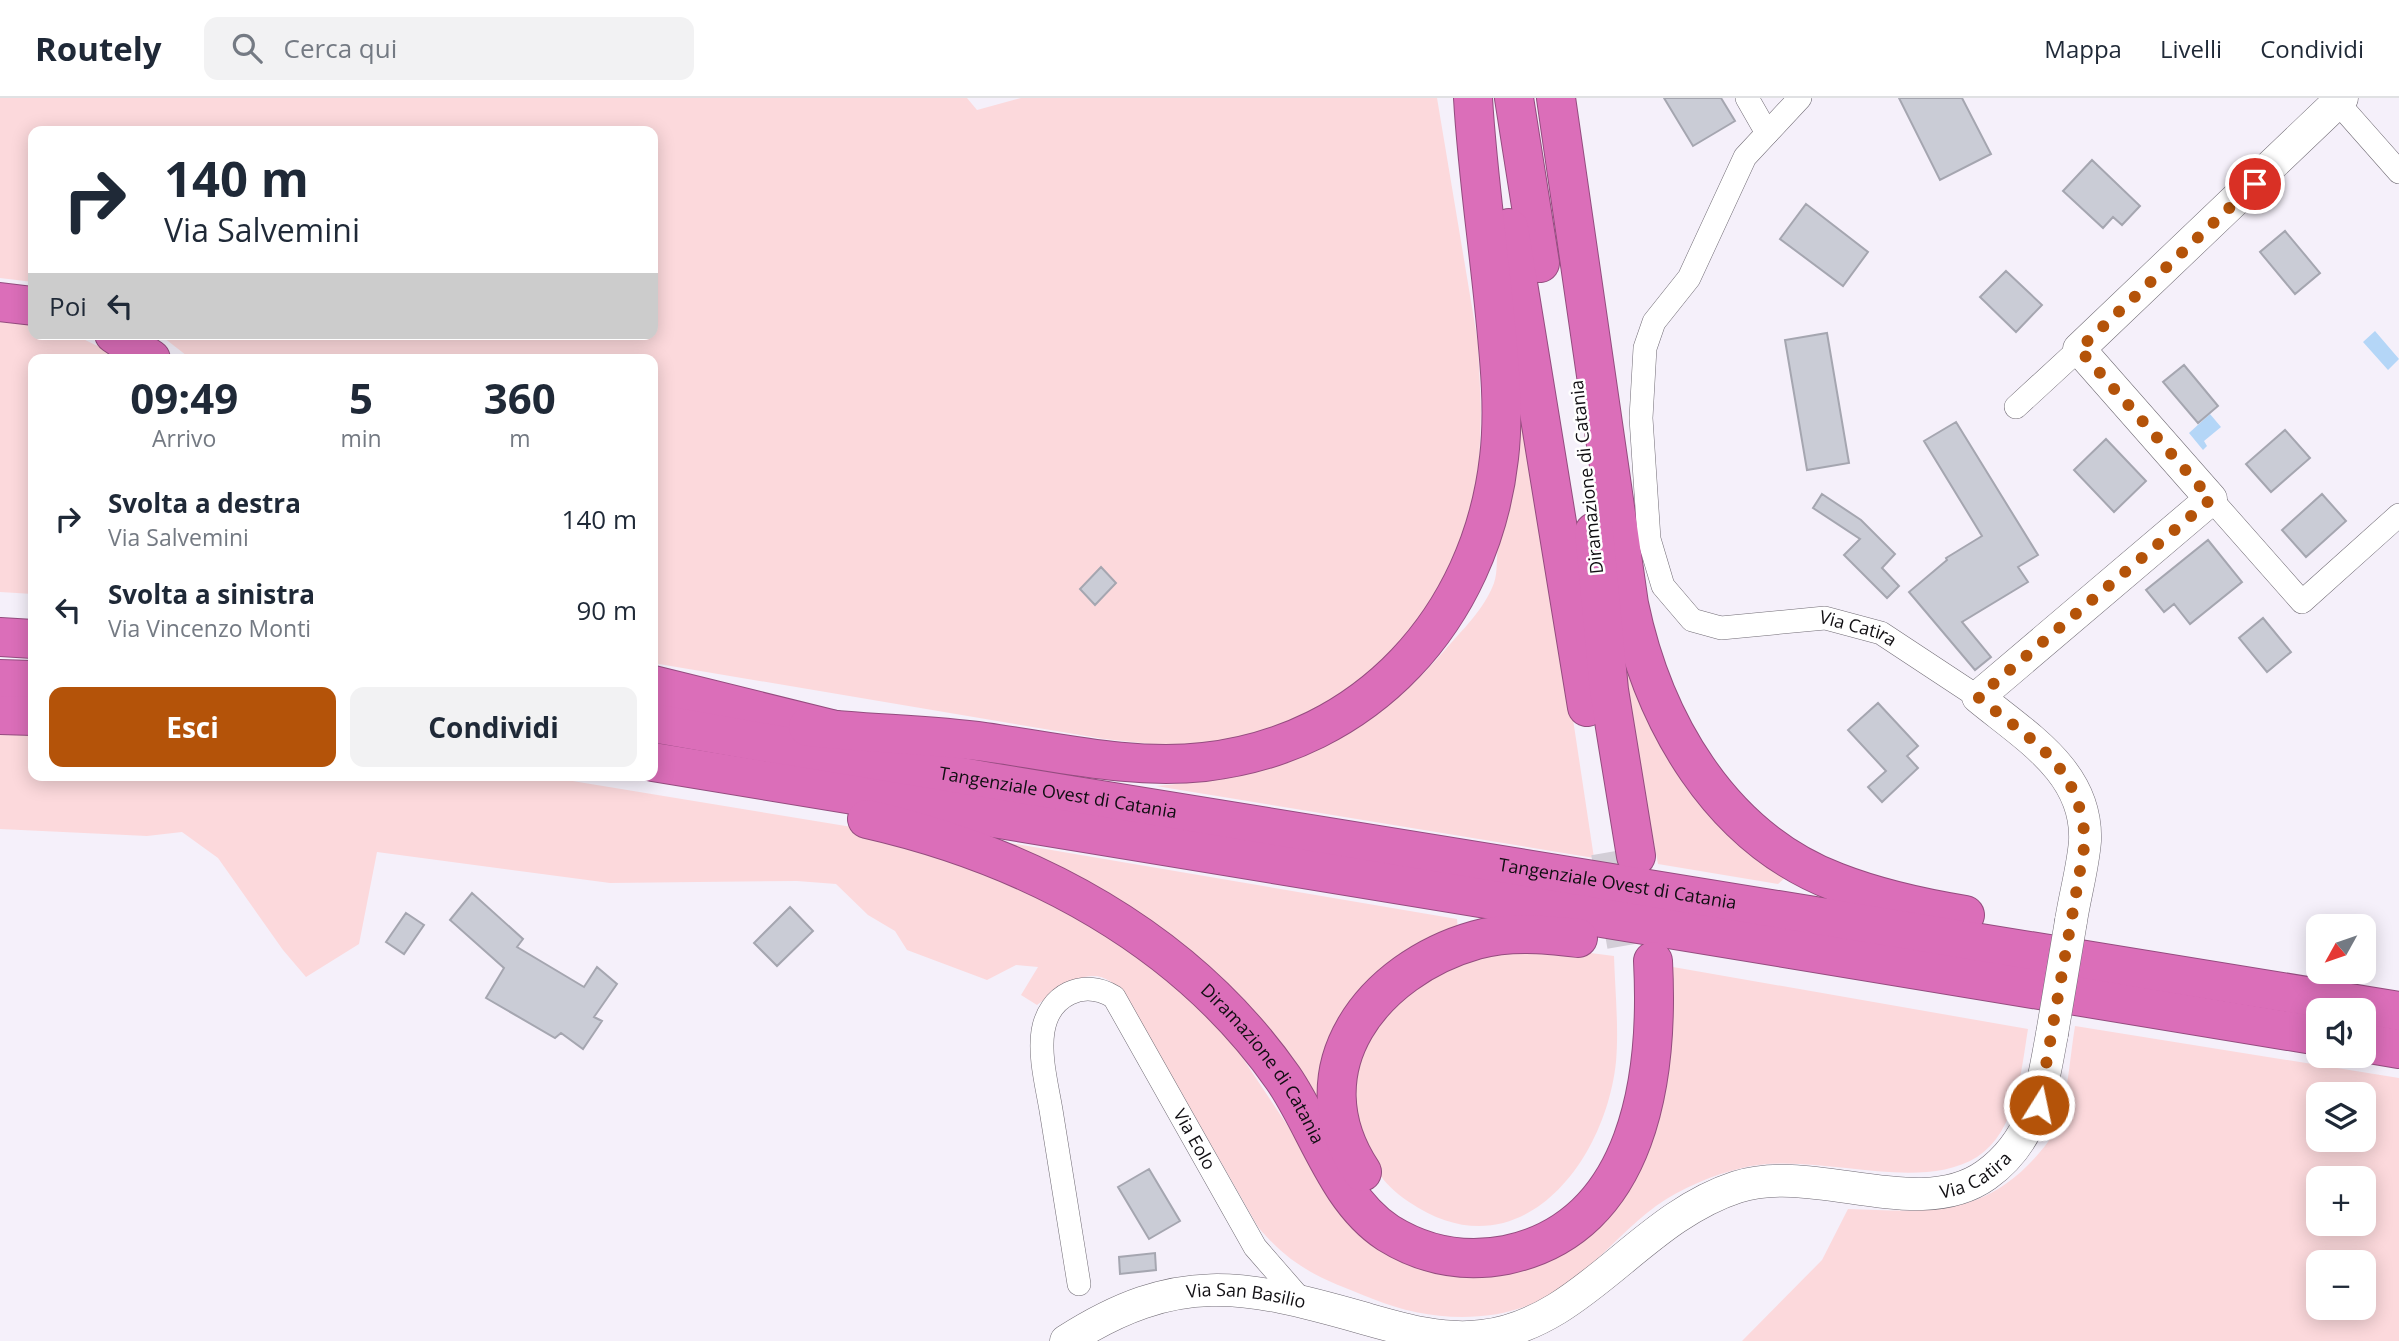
<!DOCTYPE html>
<html lang="it">
<meta charset="utf-8">
<style>
:root{--surface:#fff;--page:#f2f2f3;--text:#1f2937;--muted:#747a83;--line:#e0e1e3;--accent:#b45309}
body{margin:0;font-family:"Open Sans",sans-serif;background:var(--page);color:var(--text);height:100vh;display:flex;flex-direction:column;font-size:26px;white-space:nowrap}
*{box-sizing:border-box;margin:0}
p{font-size:23px;color:var(--muted)}
.icon{flex:none;width:38px;height:38px;fill:none;stroke:currentColor;stroke-width:2;stroke-linecap:round;stroke-linejoin:round}
.map{position:relative;flex:1;overflow:hidden}
.drawer{position:absolute;left:28px;top:256px;width:630px;height:427px;display:flex;flex-direction:column;background:var(--surface);border-radius:14px;box-shadow:0 4px 18px #0003}
.drawer>*{flex:none}
.top-card{position:absolute;left:28px;top:28px;width:630px;height:214px;border-radius:14px;box-shadow:0 4px 18px #0003;background:#fff;color:var(--text);overflow:hidden}
.needle{width:46px;rotate:230deg}
.controls{position:absolute;left:2306px;top:816px;display:grid;gap:14px}
.controls a{display:grid;place-items:center;width:70px;height:70px;border-radius:14px;background:var(--surface);box-shadow:0 4px 18px #0003;font-size:35px}
.pin{position:absolute;display:grid;place-items:center;width:60px;height:60px;color:#fff;margin:-30px;border:4px solid #fff;border-radius:50%;box-shadow:0 2px 7px #0007}
.me{position:absolute;width:77px;margin:-38px;rotate:10deg;stroke-linejoin:round;filter:drop-shadow(0 0 5px #0008)}
.turn{display:flex;align-items:center;gap:24px;height:147px;padding:0 21px;font-size:32px}
.turn .icon{width:91px;height:91px;stroke-width:2.5}
.turn b{display:block;font-size:49px;line-height:60px}
.then{display:flex;align-items:center;height:66px;padding:0 21px;background:#0003;gap:14px;font-size:26px}
.eta{display:flex;justify-content:space-evenly;align-items:center;height:119px;text-align:center}
.eta b{font-size:42px;font-weight:700;line-height:49px}
.cta{display:flex;gap:14px;margin-top:auto;padding:14px 21px}
.cta a{flex:1;height:80px;border-radius:14px;background:var(--accent);color:#fff;font-size:28px;font-weight:700;line-height:80px;text-align:center}
.cta a+a{background:var(--page);color:var(--text)}
ul{padding:0;list-style:none}
li{display:flex;align-items:center;gap:21px;height:91px;padding:0 21px}
li div{flex:1}
li b{display:block;font-size:26px}
li em{font-style:normal}
header{display:flex;align-items:center;gap:42px;box-sizing:border-box;height:98px;padding:0 35px;background:var(--surface);border-bottom:2px solid var(--line)}
header strong{font-size:33px}
nav{display:flex;gap:38px;margin-inline-start:auto;font-size:24px}
.search{width:490px;height:63px;background:var(--page);display:flex;align-items:center;gap:18px;box-sizing:border-box;padding:0 24px;border-radius:14px;color:var(--muted);font-size:26px}
.map>svg:first-child{display:block}
</style>
<header>
<strong>Routely</strong>
<div class="search"><svg class="icon" aria-label="search" viewBox="0 0 24 24"><circle cx="10" cy="10" r="6"/><path d="M15 15l6 6"/></svg>Cerca qui</div>
<nav><a>Mappa</a><a>Livelli</a><a>Condividi</a></nav>
</header>
<div class="map">
<svg width="2399" height="1243" viewBox="0 0 2399 1243">
<rect width="100%" height="100%" fill="#f5f0fa"/>
<path fill="#fcd9dc" fill-rule="evenodd" d="M0,0H967L977,12L1021,0H1437L1478,245L1481,313L1479,371L1471,423L1434,510L1371,579L1295,624L1214,646L1160,647L1104,641L653,565V261H191L159,236H653V33H33V184L0,180Z
M0,218L33,223V236H73L124,261H33V496L0,494Z
M1512,218L1594,760L1156,688C1281,677 1360,650 1444,553C1462,532 1484,512 1494,485C1498,474 1496,460 1498,448C1502,426 1512,404 1515,382C1522,327 1516,272 1512,218Z
M1617,554L1788,777L1778,786L1658,766Z
M0,629L33,631V677H536L864,731L960,756L1110,833L1218,923L1341,1108L1379,1147L1556,1153L1664,992L1672,935L1673,869L2028,931C2021,973 2017,1033 1977,1059C1915,1097 1815,1052 1742,1070C1713,1077 1681,1090 1656,1108C1622,1133 1595,1168 1560,1191C1505,1228 1432,1225 1373,1201C1323,1181 1294,1172 1258,1129L1129,903C1100,859 1071,881 1037,907L1021,897L1038,869L1016,867L987,882L907,852L895,833L868,817L836,786L797,783L610,785L377,754L359,846L306,879L283,852L218,760L182,734L147,738L0,731Z
M986,741L1457,821L1458,833L1385,875L1328,1034L1291,967Z
M1544,849L1614,858C1615,892 1619,930 1616,964C1605,1067 1517,1178 1409,1104C1379,1084 1372,1066 1359,1033C1356,1025 1351,1016 1349,1008C1347,995 1357,974 1360,961C1371,916 1389,903 1427,880C1436,874 1445,867 1455,863C1478,854 1518,853 1544,849Z
M2075,928L2399,980V1243H1742L1822,1162L1848,1111C1917,1113 1975,1121 2028,1067C2040,1055 2054,1039 2059,1023C2068,993 2070,959 2075,928ZM2319,996H2364V1041H2319ZM2319,1080H2364V1125H2319ZM2319,1164H2364V1209H2319Z"/>
<path fill="#b4d6f7" d="M2375,233L2399,261L2388,272L2363,244Z
M2210,316L2221,329L2204,343L2207,348L2203,352L2189,335Z"/>
<path fill="#caccd6" stroke="#a5a6b0" stroke-width="2" d="M1664,0H1721L1735,23L1693,48Z
M1899,0H1962L1991,56L1940,82Z
M2092,62L2140,108L2122,127L2113,119L2103,130L2063,93Z
M1806,106L1868,154L1843,188L1780,141Z
M2285,133L2320,175L2295,196L2260,154Z
M2006,173L2042,207L2016,234L1980,199Z
M1827,235L1849,365L1807,372L1785,242Z
M2184,267L2218,308L2198,325L2163,284Z
M1956,324L2038,457L2018,469L2028,484L1962,524L1991,559L1975,572L1909,494L1947,462L1946,460L1982,438L1924,343Z
M2285,332L2310,360L2271,394L2246,366Z
M2106,341L2146,383L2114,414L2074,372Z
M1822,396L1861,422L1895,456L1882,470L1899,488L1887,500L1844,457L1860,441L1813,410Z
M2322,396L2346,423L2306,459L2282,432Z
M2208,442L2242,484L2190,526L2174,506L2164,514L2146,492Z
M1101,469L1116,485L1095,507L1080,491Z
M2263,520L2291,554L2267,574L2239,540Z
M1878,605L1918,648L1907,658L1918,670L1882,704L1868,689L1886,673L1848,632Z
M472,795L523,841L517,849L584,889L597,869L617,886L594,919L602,923L583,951L561,935L555,940L486,900L504,870L450,822Z
M790,809L813,833L777,868L754,845Z
M406,815L424,827L404,856L386,844Z
M1149,1071L1180,1123L1149,1141L1118,1089Z
M1155,1155L1156,1172L1120,1176L1119,1159Z"/>
<g fill="none" stroke-linecap="round" stroke-linejoin="round">
<path stroke="#d3ced7" stroke-width="38" stroke-dasharray="38 19" stroke-linecap="butt" d="M1610,754L1628,858"/>
<defs>
<g id="street">
<path d="M1747,0L1767,35"/>
<path id="s1" d="M1800,0L1745,59L1689,180L1654,224L1645,250L1641,320L1649,441L1663,488L1692,522L1721,530L1825,520L1881,535L1978,599"/>
<path d="M2339,6L2399,74"/>
<path d="M2016,309L2079,251"/>
<path d="M2211,401L2302,504L2399,417"/>
<path id="s2" d="M1079,1186C1070,1128 1060,1070 1051,1012C1047,988 1039,958 1043,933C1049,897 1083,880 1114,899L1255,1149L1302,1203"/>
</g>
<g id="secondary">
<path d="M2071,823C2075,797 2083,769 2085,743C2088,674 2025,638 1978,599L2211,401L2079,251L2342,0"/>
<path id="s3" d="M1066,1243C1177,1172 1243,1186 1363,1220C1402,1231 1441,1243 1482,1238C1584,1226 1638,1121 1737,1089C1814,1064 1919,1125 1986,1077C2035,1042 2042,991 2052,936"/>
</g>
<g id="highway">
<path d="M1514,0L1540,165"/>
<path d="M1556,0L1629,506C1653,622 1719,739 1836,784C1877,800 1922,810 1965,817"/>
<path d="M1509,130L1587,609"/>
<path d="M0,204L33,208"/>
<path d="M114,236L151,261"/>
<path d="M1594,434L1609,592L1636,758"/>
<path d="M0,539L33,541"/>
<path d="M0,581L33,582"/>
<path d="M653,587L835,632"/>
<path d="M0,617L33,618"/>
<path id="s4" d="M653,625L990,684L2399,913"/>
<path d="M808,629C867,636 927,636 985,644C1058,654 1130,672 1204,664C1366,646 1481,520 1499,360C1505,310 1499,258 1494,207C1487,138 1477,69 1473,0"/>
<path d="M653,664L2319,938"/>
<path id="s5" d="M867,721C1030,758 1185,840 1283,980C1317,1029 1336,1101 1388,1135C1425,1158 1464,1165 1506,1157C1641,1129 1659,976 1653,863"/>
<path d="M2364,945L2399,951"/>
<path d="M1362,1074C1294,971 1373,871 1476,842C1510,833 1543,836 1578,840"/>
</g>
</defs>
<use href="#street" stroke="#716c75" stroke-width="24"/>
<use href="#secondary" stroke="#716c75" stroke-width="33"/>
<use href="#highway" stroke="#944c7f" stroke-width="40"/>
<use href="#street" stroke="#fff" stroke-width="23"/>
<use href="#secondary" stroke="#fff" stroke-width="32"/>
<use href="#highway" stroke="#db6eb9" stroke-width="38"/>
<defs>
<path id="secondary-bridge" d="M2052,936L2071,823"/>
</defs>
<use href="#secondary-bridge" stroke="#716c75" stroke-width="33" stroke-linecap="butt"/>
<use href="#secondary-bridge" stroke="#fff" stroke-width="32"/>
</g>
<g fill="none" stroke-linecap="round" stroke-linejoin="round">
<path stroke="#b45309" stroke-width="12" stroke-dasharray="0 21.6" d="M2039,1007L2085,744C2080,665 2033,645 1978,599L2211,401L2079,251L2255,86"/>
</g>
<g text-anchor="middle" stroke-width="5" stroke-linejoin="round" paint-order="stroke">
<g font-size="18" fill="#100e12" stroke="#fff">
<text transform="translate(1587 379) rotate(-96)" y="6">Diramazione di Catania</text>
<text dy="6" stroke="none"><textPath href="#s1" startOffset="752">Via Catira</textPath></text>
<text dy="6" stroke="none"><textPath href="#s4" startOffset="411">Tangenziale Ovest di Catania</textPath></text>
<text dy="6" stroke="none"><textPath href="#s4" startOffset="978">Tangenziale Ovest di Catania</textPath></text>
<text dy="6" stroke="none"><textPath href="#s5" startOffset="478">Diramazione di Catania</textPath></text>
<text dy="6" stroke="none"><textPath href="#s2" startOffset="514">Via Eolo</textPath></text>
<text dy="6" stroke="none"><textPath href="#s3" startOffset="975">Via Catira</textPath></text>
<text dy="6" stroke="none"><textPath href="#s3" startOffset="191">Via San Basilio</textPath></text>
</g>
</g>
</svg>
<div class="controls">
<a><svg class="needle" viewBox="-14 -14 28 28"><path d="M0-13l5 13h-10z" fill="#e53935"/><path d="M0 13l5-13h-10z" fill="#747a83"/></svg></a>
<a><svg class="icon" aria-label="sound" viewBox="0 0 24 24"><path d="M4 9h4l5-4v14l-5-4H4zM17 9q2 3 0 6"/></svg></a>
<a><svg class="icon" aria-label="layers" viewBox="0 0 24 24"><path d="M12 4l9 5-9 5-9-5zM3 14l9 5 9-5"/></svg></a>
<a>+</a>
<a>−</a>
</div>
<div class="pin" style="left:2255px;top:86px;background:#d93025"><svg class="icon" aria-label="arrive" viewBox="0 0 24 24"><path d="M6 21V4h12l-3 4 3 4H6"/></svg></div>
<svg class="me" style="left:2039px;top:1007px" viewBox="-20 -20 40 40"><circle r="17" fill="#b45309" stroke="#fff" stroke-width="3"/><path d="M0-11L8 9 0 5-8 9z" fill="#fff"/></svg>
<div class="top-card">
<div class="turn"><svg class="icon" aria-label="right" viewBox="0 0 24 24"><path d="M7 20v-9h11M14 6l5 5-5 5"/></svg><div><b>140 m</b>Via Salvemini</div></div>
<div class="then">Poi<svg class="icon" aria-label="left" viewBox="0 0 24 24"><path d="M17 20v-9H6M10 6l-5 5 5 5"/></svg></div>
</div>
<section class="drawer">
<div class="eta">
<div><b>09:49</b><p>Arrivo</p></div>
<div><b>5</b><p>min</p></div>
<div><b>360</b><p>m</p></div>
</div>
<ul>
<li><svg class="icon" aria-label="right" viewBox="0 0 24 24"><path d="M7 20v-9h11M14 6l5 5-5 5"/></svg><div><b>Svolta a destra</b><p>Via Salvemini</p></div><em>140 m</em></li>
<li><svg class="icon" aria-label="left" viewBox="0 0 24 24"><path d="M17 20v-9H6M10 6l-5 5 5 5"/></svg><div><b>Svolta a sinistra</b><p>Via Vincenzo Monti</p></div><em>90 m</em></li>
</ul>
<div class="cta"><a>Esci</a><a>Condividi</a></div>
</section>
</div>
